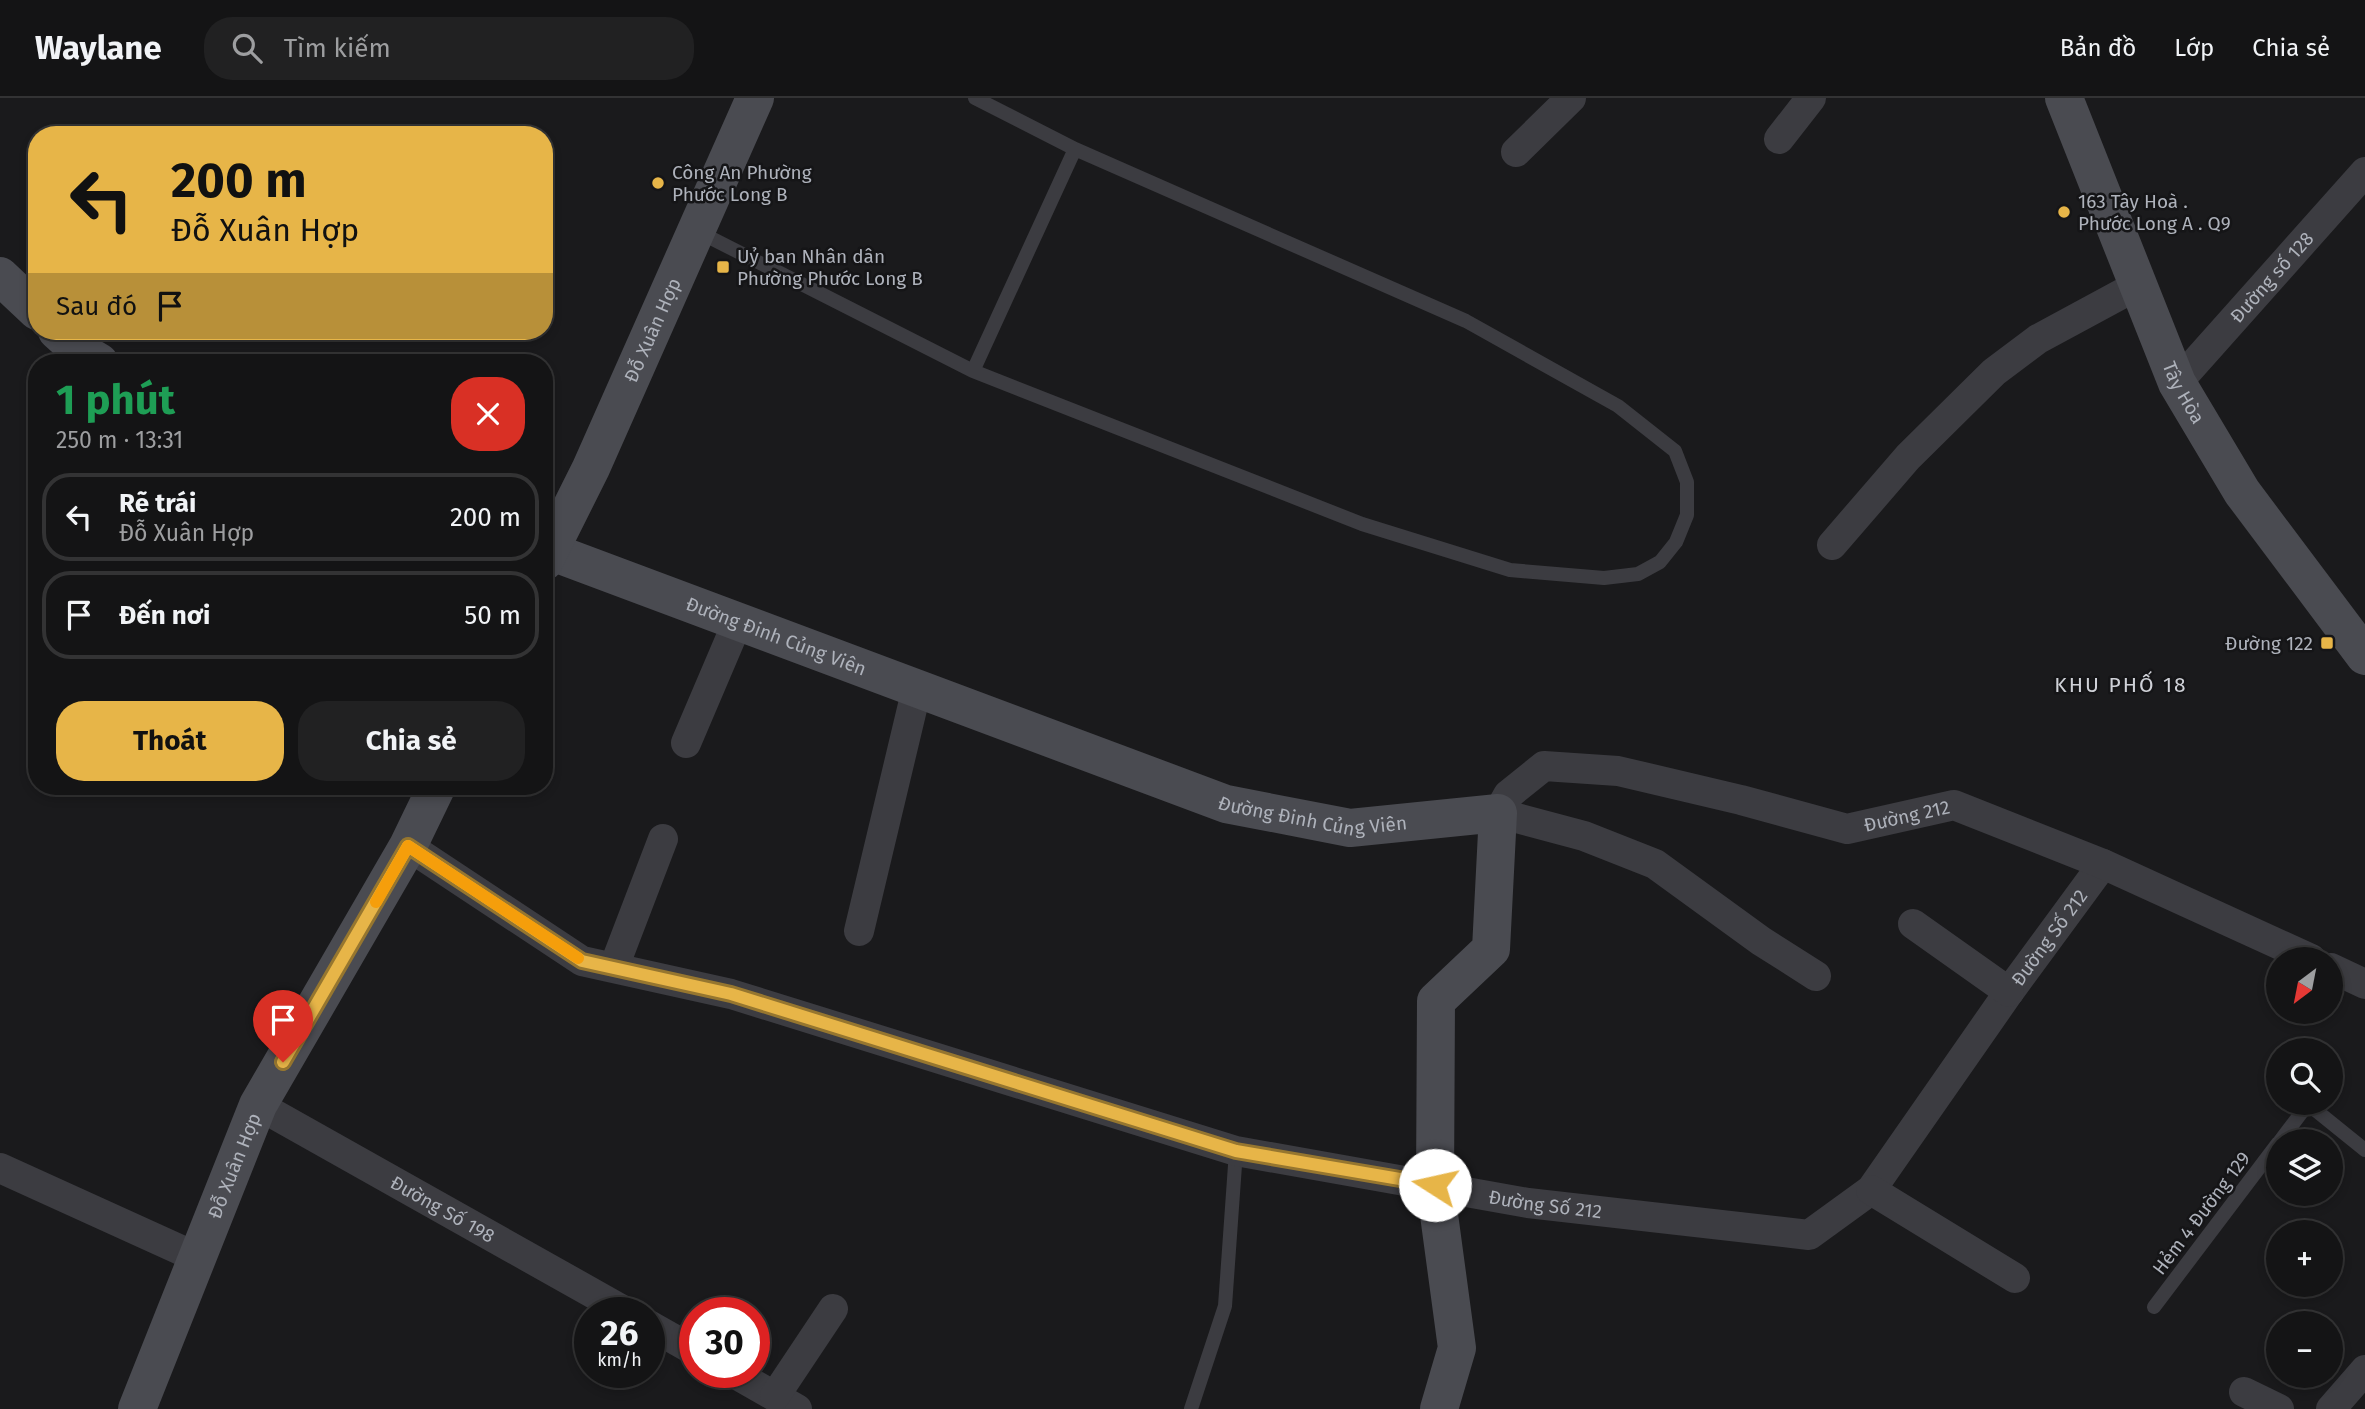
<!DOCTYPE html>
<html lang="vi">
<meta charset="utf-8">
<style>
:root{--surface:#141415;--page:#212122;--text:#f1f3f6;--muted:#9d9ea0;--line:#333334;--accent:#e7b548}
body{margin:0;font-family:"Fira Sans",sans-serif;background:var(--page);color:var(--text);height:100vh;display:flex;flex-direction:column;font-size:26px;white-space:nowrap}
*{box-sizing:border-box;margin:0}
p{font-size:23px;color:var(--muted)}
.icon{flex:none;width:38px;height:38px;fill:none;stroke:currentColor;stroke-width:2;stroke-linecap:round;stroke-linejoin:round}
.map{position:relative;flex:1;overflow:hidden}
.panel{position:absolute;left:28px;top:256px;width:525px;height:441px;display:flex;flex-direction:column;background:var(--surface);border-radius:28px;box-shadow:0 4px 10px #0003,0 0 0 2px var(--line)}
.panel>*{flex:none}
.top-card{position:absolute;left:28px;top:28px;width:525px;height:214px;border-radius:28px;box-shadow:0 4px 10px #0003,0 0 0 2px var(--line);background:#e7b548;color:#111;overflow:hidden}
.needle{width:46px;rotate:212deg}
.controls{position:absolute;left:2266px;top:849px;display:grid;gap:14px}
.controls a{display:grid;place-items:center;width:77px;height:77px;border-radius:50%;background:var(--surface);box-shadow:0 4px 10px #0003,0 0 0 2px var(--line);font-size:35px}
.speed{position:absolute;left:574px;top:1199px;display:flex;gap:14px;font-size:35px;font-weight:700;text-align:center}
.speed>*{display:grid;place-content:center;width:91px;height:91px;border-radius:50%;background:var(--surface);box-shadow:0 4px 10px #0003,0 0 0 2px var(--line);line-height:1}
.speed small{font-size:18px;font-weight:400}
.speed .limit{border:10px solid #d22;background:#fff;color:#111}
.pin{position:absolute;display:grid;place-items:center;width:60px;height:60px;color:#fff;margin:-72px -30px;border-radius:50% 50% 50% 0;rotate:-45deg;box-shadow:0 0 7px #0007}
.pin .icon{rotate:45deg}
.me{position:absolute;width:77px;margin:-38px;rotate:280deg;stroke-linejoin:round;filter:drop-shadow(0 0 5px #0008)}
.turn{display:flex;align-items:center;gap:24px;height:147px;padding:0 28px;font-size:32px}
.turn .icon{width:91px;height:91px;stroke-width:2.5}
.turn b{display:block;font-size:49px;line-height:60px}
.then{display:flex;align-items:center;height:66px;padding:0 28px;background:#0003;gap:14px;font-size:26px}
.round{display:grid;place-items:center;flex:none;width:74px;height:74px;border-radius:28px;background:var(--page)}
.summary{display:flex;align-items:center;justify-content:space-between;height:119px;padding:0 28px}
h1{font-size:42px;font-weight:700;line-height:52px;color:#1e9e55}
.primary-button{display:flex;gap:14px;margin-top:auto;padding:14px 28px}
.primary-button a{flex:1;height:80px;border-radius:28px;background:var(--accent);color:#111;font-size:28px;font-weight:700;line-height:80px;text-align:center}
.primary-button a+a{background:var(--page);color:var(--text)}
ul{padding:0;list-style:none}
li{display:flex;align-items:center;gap:21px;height:88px;margin:0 14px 10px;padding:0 14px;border:4px solid var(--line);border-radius:28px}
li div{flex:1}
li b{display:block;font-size:26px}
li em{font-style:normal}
header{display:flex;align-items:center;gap:42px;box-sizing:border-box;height:98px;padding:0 35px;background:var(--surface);border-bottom:2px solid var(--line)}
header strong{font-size:33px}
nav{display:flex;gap:38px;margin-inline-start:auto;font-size:24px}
.search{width:490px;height:63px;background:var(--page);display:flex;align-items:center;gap:18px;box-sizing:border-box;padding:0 24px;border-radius:28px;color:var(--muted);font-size:26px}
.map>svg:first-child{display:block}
</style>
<header>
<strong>Waylane</strong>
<div class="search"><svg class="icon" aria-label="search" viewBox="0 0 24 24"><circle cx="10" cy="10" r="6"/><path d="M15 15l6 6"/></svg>Tìm kiếm</div>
<nav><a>Bản đồ</a><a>Lớp</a><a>Chia sẻ</a></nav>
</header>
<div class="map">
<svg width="2365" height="1311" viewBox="0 0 2365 1311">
<rect width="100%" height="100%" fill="#1a1a1c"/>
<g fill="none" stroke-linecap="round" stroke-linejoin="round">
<path stroke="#3c3c41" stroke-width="14" d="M975,0L1075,51
M699,134L973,273L1075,51L1466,223L1618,308L1675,353L1687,384V417L1676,444L1660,464L1638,476L1604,480L1510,472L1362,426L973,273
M2280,1043L2308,1006L2365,1052
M2154,1209L2278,1045
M1191,1311L1225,1208L1236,1053"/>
<g stroke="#3c3c41" stroke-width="30">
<path d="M1779,41L1811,0"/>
<path d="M1516,54L1571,0"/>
<path id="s1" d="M2177,285L2365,74"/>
<path d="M1832,447L1908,359L1994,274L2038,241L2138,187"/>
<path d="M686,645L738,523"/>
<path id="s2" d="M408,748L582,863L731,896L1236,1053L1528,1105L1809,1137L1871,1092L2009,894L2103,766"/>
<path d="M1913,826L2009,894"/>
<path d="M859,833L917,590"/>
<path d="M614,869L663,741"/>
<path d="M2331,870L2365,886"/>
<path id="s3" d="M1816,878L1761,843L1655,766L1584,738L1498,715L1508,697L1544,668L1618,673L1741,702L1847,731L1954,707L2103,766L2311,861"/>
<path id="s4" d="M258,1007L626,1214"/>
<path d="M0,1070L196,1159"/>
<path d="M1871,1092L2015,1180"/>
<path d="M649,1227L695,1253"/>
<path d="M732,1274L797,1311"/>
<path d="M2244,1294L2279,1311"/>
<path d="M775,1298L833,1211"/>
<path d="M2331,1311L2365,1272"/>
</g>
<g stroke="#4a4b51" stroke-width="38">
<path id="s5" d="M2064,0L2177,285L2242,394L2365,558"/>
<path d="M0,178L37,213"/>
<path d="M57,233L77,251L99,264"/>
<path id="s6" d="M544,451L1226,706L1350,730L1498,715L1491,851L1436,903L1435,1087L1457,1250L1439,1311"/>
<path id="s7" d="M544,464L591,370L755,0"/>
<path id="s8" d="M137,1311L258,1007L408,748L437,688"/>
</g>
</g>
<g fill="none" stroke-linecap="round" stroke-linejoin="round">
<defs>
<path id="route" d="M283,964L408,748L582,863L731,896L1236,1053L1435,1087"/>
</defs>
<use href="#route" stroke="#96762f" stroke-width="18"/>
<use href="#route" stroke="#e7b548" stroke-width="12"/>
<path stroke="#f59e0b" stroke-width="12" d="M376,804L408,748L578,860"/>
</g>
<g fill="#e7b548" stroke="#151517" stroke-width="2.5">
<circle cx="658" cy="85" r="7"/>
<circle cx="2064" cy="114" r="7"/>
<rect x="716" y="162" width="14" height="14" rx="3.5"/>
<rect x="2320" y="538" width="14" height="14" rx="3.5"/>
</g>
<g text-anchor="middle" stroke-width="5" stroke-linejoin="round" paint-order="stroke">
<g font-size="19" fill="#aeb2bb" stroke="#151517" text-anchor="start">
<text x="672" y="81">Công An Phường<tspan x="672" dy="22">Phước Long B</tspan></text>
<text x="2078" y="110">163 Tây Hoà .<tspan x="2078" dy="22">Phước Long A . Q9</tspan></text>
<text x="737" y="165">Uỷ ban Nhân dân<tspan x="737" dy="22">Phường Phước Long B</tspan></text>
<text x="2313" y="552" text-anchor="end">Đường 122</text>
</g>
<g font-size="19" fill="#aeb2bb" stroke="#151517">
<text dy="7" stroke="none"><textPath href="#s1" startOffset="142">Đường số 128</textPath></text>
<text dy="7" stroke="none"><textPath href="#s7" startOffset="256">Đỗ Xuân Hợp</textPath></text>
<text dy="7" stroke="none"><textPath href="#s5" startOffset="318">Tây Hòa</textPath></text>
<text dy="7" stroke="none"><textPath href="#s6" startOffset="248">Đường Đinh Củng Viên</textPath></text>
<text dy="7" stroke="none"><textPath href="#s6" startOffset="816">Đường Đinh Củng Viên</textPath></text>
<text dy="7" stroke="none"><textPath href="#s3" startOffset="800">Đường 212</textPath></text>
<text dy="7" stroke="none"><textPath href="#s2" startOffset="1855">Đường Số 212</textPath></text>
<text dy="7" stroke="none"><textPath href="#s8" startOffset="262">Đỗ Xuân Hợp</textPath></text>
<text dy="7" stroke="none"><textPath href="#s2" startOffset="1204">Đường Số 212</textPath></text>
<text dy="7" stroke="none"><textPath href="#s4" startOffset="212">Đường Số 198</textPath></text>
<text transform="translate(2201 1115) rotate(-53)" y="7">Hẻm 4 Đường 129</text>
</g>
<g font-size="21" letter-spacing="2" fill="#cfd1d7" stroke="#151517">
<text x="2121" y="594">KHU PHỐ 18</text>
</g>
</g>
</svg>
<div class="controls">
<a><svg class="needle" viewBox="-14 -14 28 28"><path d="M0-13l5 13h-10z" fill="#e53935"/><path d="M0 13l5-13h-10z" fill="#9d9ea0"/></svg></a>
<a><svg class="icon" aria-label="search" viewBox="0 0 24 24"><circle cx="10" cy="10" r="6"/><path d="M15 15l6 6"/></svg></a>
<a><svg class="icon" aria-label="layers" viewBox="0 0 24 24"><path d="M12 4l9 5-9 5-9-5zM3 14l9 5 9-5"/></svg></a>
<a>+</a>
<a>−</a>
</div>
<div class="speed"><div>26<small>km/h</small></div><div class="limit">30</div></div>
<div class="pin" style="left:283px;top:964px;background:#d93025"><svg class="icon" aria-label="arrive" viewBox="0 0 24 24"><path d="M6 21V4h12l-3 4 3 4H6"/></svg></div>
<svg class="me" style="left:1435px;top:1087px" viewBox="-20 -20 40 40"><circle r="19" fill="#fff"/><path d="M0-13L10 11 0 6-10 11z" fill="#e7b548"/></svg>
<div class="top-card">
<div class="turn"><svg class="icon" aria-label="left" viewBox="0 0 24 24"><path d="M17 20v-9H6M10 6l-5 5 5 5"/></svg><div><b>200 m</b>Đỗ Xuân Hợp</div></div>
<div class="then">Sau đó<svg class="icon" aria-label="arrive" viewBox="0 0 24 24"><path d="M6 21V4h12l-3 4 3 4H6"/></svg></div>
</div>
<section class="panel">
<div class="summary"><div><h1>1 phút</h1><p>250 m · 13:31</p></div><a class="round" style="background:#d93025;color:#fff"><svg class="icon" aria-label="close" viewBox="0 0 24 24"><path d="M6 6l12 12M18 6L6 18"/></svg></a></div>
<ul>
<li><svg class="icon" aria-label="left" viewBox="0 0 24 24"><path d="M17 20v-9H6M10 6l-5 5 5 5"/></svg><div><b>Rẽ trái</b><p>Đỗ Xuân Hợp</p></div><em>200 m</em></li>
<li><svg class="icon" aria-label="arrive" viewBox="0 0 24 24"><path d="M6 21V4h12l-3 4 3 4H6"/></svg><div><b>Đến nơi</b></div><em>50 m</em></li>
</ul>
<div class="primary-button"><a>Thoát</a><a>Chia sẻ</a></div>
</section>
</div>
